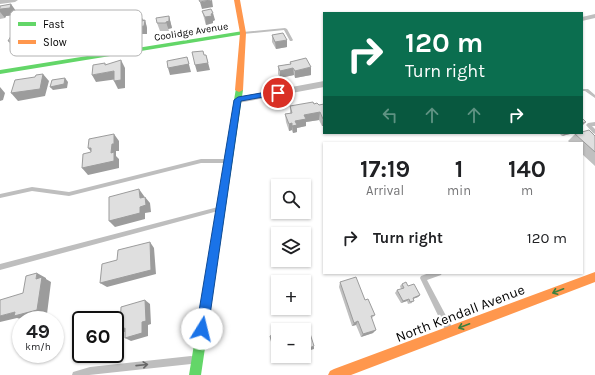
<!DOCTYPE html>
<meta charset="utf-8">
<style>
:root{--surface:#fff;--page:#f2f2f2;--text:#202124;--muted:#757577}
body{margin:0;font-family:Karla,sans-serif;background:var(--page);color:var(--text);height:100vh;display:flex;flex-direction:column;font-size:15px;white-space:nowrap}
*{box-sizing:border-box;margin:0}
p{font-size:13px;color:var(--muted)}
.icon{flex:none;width:22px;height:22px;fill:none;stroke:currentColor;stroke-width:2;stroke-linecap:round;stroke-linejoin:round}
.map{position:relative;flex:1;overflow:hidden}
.sheet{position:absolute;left:323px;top:142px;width:260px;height:132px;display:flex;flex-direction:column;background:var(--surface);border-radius:0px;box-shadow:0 1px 3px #0004}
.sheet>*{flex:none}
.hud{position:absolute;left:323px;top:12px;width:260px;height:122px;border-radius:0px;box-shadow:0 1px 3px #0004;background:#0b6e4f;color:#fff;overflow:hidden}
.fabs{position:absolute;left:271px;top:179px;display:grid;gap:8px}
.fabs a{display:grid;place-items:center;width:40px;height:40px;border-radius:0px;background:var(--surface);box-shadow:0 1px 3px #0004;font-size:20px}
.speed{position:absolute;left:12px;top:311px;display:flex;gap:8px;font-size:20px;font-weight:700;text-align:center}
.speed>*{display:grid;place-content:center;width:52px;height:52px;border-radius:50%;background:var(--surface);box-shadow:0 1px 3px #0004;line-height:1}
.speed small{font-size:10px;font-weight:400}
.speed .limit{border:2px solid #111;border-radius:6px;background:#fff;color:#111}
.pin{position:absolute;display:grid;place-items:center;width:34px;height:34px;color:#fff;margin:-17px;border:2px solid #fff;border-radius:50%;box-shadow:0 1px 4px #0007}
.me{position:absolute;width:44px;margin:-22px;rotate:9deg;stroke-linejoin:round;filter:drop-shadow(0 0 3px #0008)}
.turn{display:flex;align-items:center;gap:14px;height:84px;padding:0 16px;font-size:18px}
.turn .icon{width:52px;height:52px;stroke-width:2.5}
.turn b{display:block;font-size:28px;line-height:34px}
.lanes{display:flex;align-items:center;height:38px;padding:0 16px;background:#0003;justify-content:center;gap:20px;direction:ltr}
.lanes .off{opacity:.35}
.eta{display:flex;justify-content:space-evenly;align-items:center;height:68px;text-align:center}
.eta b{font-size:24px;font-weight:700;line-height:28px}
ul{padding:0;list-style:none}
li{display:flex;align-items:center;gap:12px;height:56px;padding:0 16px}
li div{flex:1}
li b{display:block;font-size:15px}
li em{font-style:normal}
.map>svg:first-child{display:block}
</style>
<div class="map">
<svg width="595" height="375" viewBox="0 0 595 375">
<rect width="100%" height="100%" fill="#fff"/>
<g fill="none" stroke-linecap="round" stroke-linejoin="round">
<path fill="#bebebe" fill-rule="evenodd" d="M285,28L287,29L293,40L292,41H290L284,30L243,34L241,33L243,32Z
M582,89H588L595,95V98L585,91H582Z
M595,122V126H592L595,129V134L593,133L586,125L588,123Z
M201,159H228L231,161L228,163H201L69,196L32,191L0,198V194L32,187L69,192Z
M218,207H220L221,209L220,211H218L0,270V264Z
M429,273H442L441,275L427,280L453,329L452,332L449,333L446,332L420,278L421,276Z
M191,356L194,357L195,360L194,363L191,364L89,375H72L73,372L90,367Z"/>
<path fill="#bebebe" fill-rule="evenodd" d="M0,0H18L15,2L0,4Z
M595,14V18L582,21V17Z
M324,81V87L238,103L234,100L238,97Z"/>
<path fill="#63d668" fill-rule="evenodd" d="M243,31L245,32V34L0,74V70Z
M236,88H239L243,90L201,375H189Z"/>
<path fill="#ff974d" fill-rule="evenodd" d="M234,0H240L246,33L243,90L239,92L235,90L240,33Z
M595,272V282L351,375H328L330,371L334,369Z"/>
</g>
<path fill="#c0c0c0" d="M0,6L16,11L15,15L6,16L5,18L0,19Z
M202,11L215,20L213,21V23L206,25Z
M169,16L172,28L168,29L169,31H160L157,23Z
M143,19V21L145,20L147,28V34H142V36H133L130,29L135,22Z
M59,29L67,38L66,46H56V48L49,49L51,32Z
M272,35L287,47L276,49L272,42Z
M37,39L30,52L21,54L17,49H14L8,41Z
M290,62L311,75L295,78L294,75L280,78L278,74V66L290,64Z
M314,104L319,105L324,104V126H322L319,120L306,122V126L297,128V132L293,133L292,130L289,131L286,122L285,114L290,113V106Z
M559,133H574L562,136Z
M575,134L595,136V166L582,154V143H570L568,141Z
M340,282L365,300L375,315L372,318L373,333L361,337L356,325L352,326L339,287Z
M402,284L420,295L418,297L413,299L412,303L408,304L407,301L401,303L395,293L397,290L401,289L400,286Z"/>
<path fill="#9c9c9c" d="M212,0L213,7L202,9L200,2Z
M11,4L16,11L15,15L6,16L5,18L0,12V10L1,9Z
M213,13L215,20L213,21V23L206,25L205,17Z
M118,15L122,22L121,27L123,32V37L109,39L106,32L118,25Z
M169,16L172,28L168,29L169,31L166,22Z
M143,19L145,24V20L147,28V34H142V36L138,29Z
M93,24L97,32L99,24L103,32L102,39H98V41L85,43L81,36L93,25Z
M82,27L86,35L79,36L75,29Z
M59,29L62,34V30L67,38L66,46L61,39L58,31Z
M32,32L37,39L30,52L21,54L15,46Z
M51,39L56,46V48L49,49L44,41Z
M287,40V47L276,49L275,42Z
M206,55L210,70L197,72L195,65Z
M187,57L191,72L170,75L168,68Z
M121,60L125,68V88L118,89L114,81Z
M311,67V75L295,78V71Z
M293,68L294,75L280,78V71Z
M114,71L118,79L96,82L92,75Z
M43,74L49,81L45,96L18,101L11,93Z
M65,78L68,82L67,88L53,90L50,87Z
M0,87L5,93L3,100L0,101Z
M320,112L319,120L306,122V126L297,128V132L293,133L292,126L295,121L304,115Z
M324,118V126H322L323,119Z
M586,122L582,126V123Z
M292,123V130L289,131V124Z
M565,133H574L562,136Z
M114,134L119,141V151H116V156L119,159V168L88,175L82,168L112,144Z
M88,148H91L94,155Z
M139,189L144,196V204L140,198Z
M145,197L150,203L151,212L145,213V219L115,227L109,221L140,207Z
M150,242L154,248L156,274L107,287L100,283Z
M37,273L46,278V279L51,282L47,314L24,320L17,318L0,322V316L15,312L36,279Z
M420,295L418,297L410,300L413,298Z
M409,299L407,301L401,303L403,301Z
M145,300L150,304L151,324L148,325V336L131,341L125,338L142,322Z
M358,321L356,325L352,326L354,323Z
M125,328L127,333L120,330Z
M376,330L373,333L361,337L363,334Z
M314,346V349L304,352V350Z
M286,356H293L276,361V359Z"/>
<path fill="#dfdfdf" stroke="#9c9c9c" d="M199,0H210L200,2Z
M11,4L10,8L1,9L0,10V6Z
M211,9L213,13L211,14L212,16L205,17L202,11Z
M169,16V21L166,22V23H157L156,18Z
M143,19L142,21L145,20L144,26L139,27L138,29H130L131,22H135V20Z
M32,32L25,45L15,46L17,41H8L11,36Z
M283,33L287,40L275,42L272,35Z
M203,51L204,55H206L208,63L195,65L192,52Z
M187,57L189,64L168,68L167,61Z
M306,58L311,67L295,71L293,68L280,71L278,66L291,64L290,62Z
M121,60V80L114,81V71L92,75L93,65L105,63V65Z
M43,74L40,89L11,93L15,80L35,77L36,75Z
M65,78L64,84L50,87L52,80Z
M313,102L314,104L317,103L319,105L324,104V118L323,119L320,112L304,115L306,119L295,121L297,125L292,126V123L289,124L285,114L292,113L290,106Z
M582,118L586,122L582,123Z
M589,130L595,136V152L575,134L582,133V132Z
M114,134V144H112L111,153L114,152V161L82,168L83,154L91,152V148H88L89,139Z
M139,189L140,198L145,197L146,205L140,207V213L109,221V197Z
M150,242L151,270L100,283L102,264L117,260L118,250Z
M37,273L36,279L42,277L37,310L14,316L15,312L0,316V300L23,293L26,276Z
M356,277L365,300L368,299L375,315L371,316L376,330L363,334L358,321L354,323L340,282Z
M406,282L408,286L414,284L420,295L413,298L414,301L410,302L409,299L403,301L397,290L404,288L402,284Z
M145,300L146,321L142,322V333L125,338V328L120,330L121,307Z
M307,324L314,346L304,350V330H287Z
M278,333V356H286L276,359L270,336Z"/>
<defs><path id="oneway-shaft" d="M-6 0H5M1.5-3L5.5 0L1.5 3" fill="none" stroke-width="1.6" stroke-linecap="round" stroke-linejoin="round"/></defs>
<g stroke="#3b803e">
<use href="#oneway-shaft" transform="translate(558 291) rotate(159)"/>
<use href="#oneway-shaft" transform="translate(464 326) rotate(159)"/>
</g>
<use stroke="#686868" href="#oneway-shaft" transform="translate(142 365) rotate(-6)"/>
<path fill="#1a73e8" stroke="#114b97" d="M278,90L281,93L280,94L241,101L208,329L206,334L202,335L198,334L196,329L234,100L238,97Z"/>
<g text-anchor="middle" stroke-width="4" stroke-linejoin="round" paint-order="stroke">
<g font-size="10" fill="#000" stroke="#fff">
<text transform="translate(191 31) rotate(-9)" y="4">Coolidge Avenue</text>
</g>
<g font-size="14" fill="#000" stroke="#fff">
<text transform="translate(460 313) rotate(-21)" y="5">North Kendall Avenue</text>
</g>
</g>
<rect x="10" y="10" width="132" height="46" rx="6" fill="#fff" stroke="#b2b2b2" stroke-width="1"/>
<rect x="18" y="22" width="18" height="4" fill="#63d668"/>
<rect x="18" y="40" width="18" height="4" fill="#ff974d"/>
<g font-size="11" fill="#000">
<text x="43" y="28">Fast</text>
<text x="43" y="46">Slow</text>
</g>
</svg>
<div class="fabs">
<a><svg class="icon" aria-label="search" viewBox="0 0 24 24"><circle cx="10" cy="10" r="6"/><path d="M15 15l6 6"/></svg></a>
<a><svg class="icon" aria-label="layers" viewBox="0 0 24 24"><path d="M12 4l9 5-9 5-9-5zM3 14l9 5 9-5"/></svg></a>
<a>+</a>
<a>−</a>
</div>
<div class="speed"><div>49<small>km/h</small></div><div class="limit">60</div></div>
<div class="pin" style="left:278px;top:93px;background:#d93025"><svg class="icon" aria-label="arrive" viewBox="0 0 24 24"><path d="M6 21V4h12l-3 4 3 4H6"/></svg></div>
<svg class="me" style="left:202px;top:329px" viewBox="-20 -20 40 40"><circle r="19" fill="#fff"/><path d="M0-13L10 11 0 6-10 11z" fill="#1a73e8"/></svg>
<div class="hud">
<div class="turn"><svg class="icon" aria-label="right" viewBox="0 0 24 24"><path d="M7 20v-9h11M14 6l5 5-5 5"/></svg><div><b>120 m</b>Turn right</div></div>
<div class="lanes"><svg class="icon off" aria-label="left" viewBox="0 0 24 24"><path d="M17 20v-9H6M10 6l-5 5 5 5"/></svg><svg class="icon off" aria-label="ahead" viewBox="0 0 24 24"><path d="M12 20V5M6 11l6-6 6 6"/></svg><svg class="icon off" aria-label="ahead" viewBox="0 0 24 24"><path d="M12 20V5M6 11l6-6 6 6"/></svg><svg class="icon" aria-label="right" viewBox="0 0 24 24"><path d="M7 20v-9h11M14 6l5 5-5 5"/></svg></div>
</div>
<section class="sheet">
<div class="eta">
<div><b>17:19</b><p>Arrival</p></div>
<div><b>1</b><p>min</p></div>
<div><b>140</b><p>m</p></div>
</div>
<ul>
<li><svg class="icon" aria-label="right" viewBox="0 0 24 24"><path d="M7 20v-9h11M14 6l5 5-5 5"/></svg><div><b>Turn right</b></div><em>120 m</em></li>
</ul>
</section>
</div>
